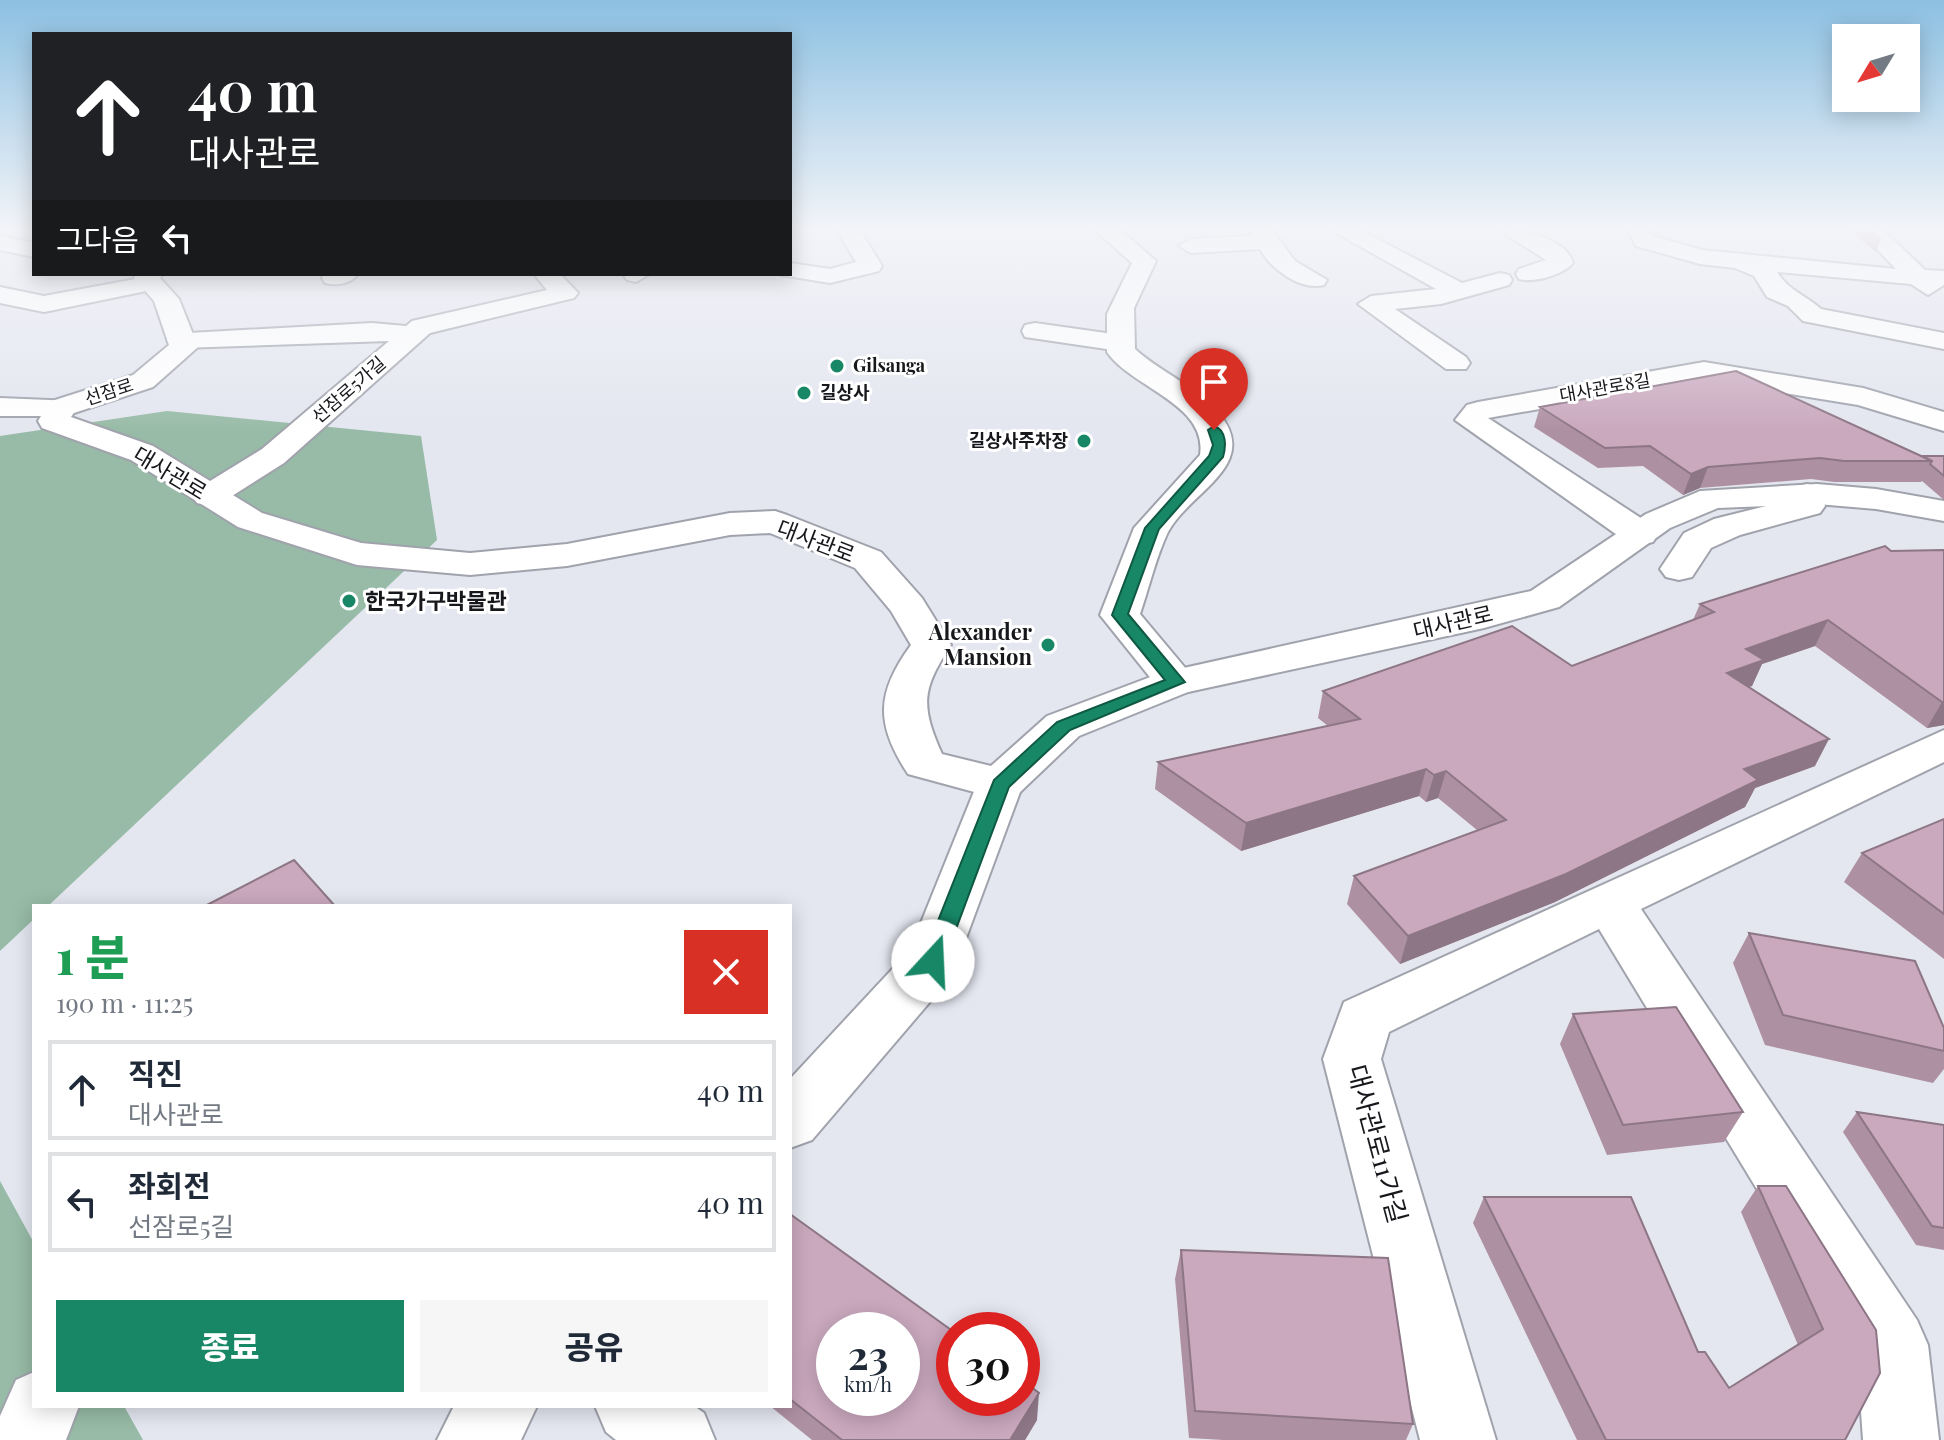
<!DOCTYPE html>
<html lang="ko">
<meta charset="utf-8">
<style>
:root{--surface:#fff;--page:#f6f6f7;--text:#1f2937;--muted:#747a83;--line:#e0e1e3;--accent:#178766}
body{margin:0;font-family:"Playfair Display","Noto Sans KR",serif;background:var(--page);color:var(--text);height:100vh;display:flex;flex-direction:column;font-size:30px;white-space:nowrap}
*{box-sizing:border-box;margin:0}
p{font-size:26px;color:var(--muted)}
.icon{flex:none;width:44px;height:44px;fill:none;stroke:currentColor;stroke-width:2;stroke-linecap:round;stroke-linejoin:round}
.map{position:relative;flex:1;overflow:hidden}
.details{position:absolute;left:32px;top:904px;width:760px;height:504px;display:flex;flex-direction:column;background:var(--surface);border-radius:0px;box-shadow:0 4px 20px #0003}
.details>*{flex:none}
.top-card{position:absolute;left:32px;top:32px;width:760px;height:244px;border-radius:0px;box-shadow:0 4px 20px #0003;background:#202124;color:#fff;overflow:hidden}
.needle{width:52px;rotate:232deg}
.buttons{position:absolute;left:1832px;top:24px;display:grid;gap:16px}
.buttons a{display:grid;place-items:center;width:88px;height:88px;border-radius:0px;background:var(--surface);box-shadow:0 4px 20px #0003;font-size:40px}
.speed{position:absolute;left:816px;top:1312px;display:flex;gap:16px;font-size:40px;font-weight:700;text-align:center}
.speed>*{display:grid;place-content:center;width:104px;height:104px;border-radius:50%;background:var(--surface);box-shadow:0 4px 20px #0003;line-height:1}
.speed small{font-size:20px;font-weight:400}
.speed .limit{border:12px solid #d22;background:#fff;color:#111}
.pin{position:absolute;display:grid;place-items:center;width:68px;height:68px;color:#fff;margin:-82px -34px;border-radius:50% 50% 50% 0;rotate:-45deg;box-shadow:0 0 8px #0007}
.pin .icon{rotate:45deg}
.me{position:absolute;width:88px;margin:-44px;rotate:20deg;stroke-linejoin:round;filter:drop-shadow(0 0 6px #0008)}
.turn{display:flex;align-items:center;gap:28px;height:168px;padding:0 24px;font-size:36px}
.turn .icon{width:104px;height:104px;stroke-width:2.5}
.turn b{display:block;font-size:56px;line-height:68px}
.then{display:flex;align-items:center;height:76px;padding:0 24px;background:#0003;gap:16px;font-size:30px}
.round{display:grid;place-items:center;flex:none;width:84px;height:84px;border-radius:0px;background:var(--page)}
.summary{display:flex;align-items:center;justify-content:space-between;height:136px;padding:0 24px}
h1{font-size:48px;font-weight:800;line-height:60px;color:#1e9e55}
.button{display:flex;gap:16px;margin-top:auto;padding:16px 24px}
.button a{flex:1;height:92px;border-radius:0px;background:var(--accent);color:#fff;font-size:32px;font-weight:800;line-height:92px;text-align:center}
.button a+a{background:var(--page);color:var(--text)}
ul{padding:0;list-style:none}
li{display:flex;align-items:center;gap:24px;height:100px;margin:0 16px 12px;padding:0 8px;border:4px solid var(--line);border-radius:0px}
li div{flex:1}
li b{display:block;font-size:30px}
li em{font-style:normal}
.map>svg:first-child{display:block}
</style>
<div class="map">
<svg width="1944" height="1440" viewBox="0 0 1944 1440">
<rect width="100%" height="100%" fill="#e4e6f0"/>
<path fill="#97bba6" d="M167,411L421,436L437,540L48,906H34V919L0,951V436Z
M0,1181L34,1243V1406H124L143,1440H0Z"/>
<g fill="none" stroke-linecap="round" stroke-linejoin="round">
<defs>
<path id="minor" d="M837,230H860L882,266L879,271L830,283L781,275L790,274V263L830,269L856,262Z
M1249,230H1272L1295,261L1327,280L1324,285C1300,291 1271,269 1260,249L1191,253L1179,246L1191,239L1252,236Z
M1331,230H1360L1462,283L1500,273L1509,275L1512,280L1509,285L1441,304L1395,309L1466,357L1470,363L1466,369H1446L1358,304L1371,296L1436,289Z
M1499,230C1522,230 1565,237 1573,263C1563,275 1534,283 1519,279L1516,274L1519,269L1546,260Z
M1628,230H1650L1653,236L1702,250L1896,269L1859,230H1883L1925,270L1944,271V285L1928,295L1911,284L1777,272C1788,290 1805,295 1821,309L1944,333V349L1803,321L1788,306L1767,297L1754,276L1735,268L1700,264L1636,246Z
M0,236L34,243V257L0,250Z
M324,274H358C351,284 336,286 325,283L322,278Z
M534,274H560L578,293L574,298L430,333L284,463L221,503L209,506L197,503L192,496L197,489L262,449L389,341L181,348L171,346L167,340L171,334L372,323L406,326L412,321L547,290Z
M623,274H648V275L636,282L627,280Z
M152,276L164,283L161,288L44,312L0,303V287L44,296Z
M1035,323L1120,335L1130,337L1134,343L1130,349L1120,351L1025,337L1022,331L1025,325Z
M1704,362L1863,388L1944,412V431L1858,405L1704,380L1488,418L1653,526L1658,534L1653,542L1640,545L1627,542L1455,420L1467,405L1478,402Z
M1807,484L1819,487L1825,506L1820,513L1740,535L1711,548L1692,577L1679,580L1666,577L1660,569L1684,533L1714,519L1790,500L1795,487Z
M1944,730V762L1641,909L1917,1320L1928,1345L1939,1440H1863L1857,1354L1599,929L1389,1032L1381,1059L1496,1440H1420L1323,1059L1344,1002Z
M1000,769L1017,773L1023,784L952,976L812,1140L790,1148V1079L910,950L977,784L983,773Z
M34,1372V1406H79L66,1440H0V1416L16,1380Z
M454,1406H537L521,1440H437Z
M595,1406H694L704,1413L715,1440H616L606,1432Z"/>
<path id="tertiary" d="M1095,230H1120L1156,261L1134,308L1135,349C1160,372 1196,386 1218,412C1263,465 1190,491 1168,532C1156,557 1149,588 1140,614L1197,682L1191,691L1176,695L1161,691L1100,615L1134,528L1200,455C1208,404 1132,388 1107,352V314L1132,263Z
M136,274H163L160,278L179,299L198,347L153,387L74,413H52L48,407L52,401L133,375L169,345L154,301L134,278Z"/>
<path id="secondary" d="M0,398L74,401L78,407L71,417L153,446L262,513L361,543L470,553L567,544L730,513L775,511L787,515L881,552L922,598L951,645C922,689 920,705 942,754L991,766L1047,716L1161,673L1531,591L1646,514L1700,491L1817,484L1876,489L1944,501V521L1876,509L1817,504L1718,508L1670,528L1559,607L1484,628L1188,692L1079,736L1017,795L1000,799L908,774C875,724 876,693 911,645L891,611L855,568L770,533L730,535L567,566L470,575L357,565L238,527L131,460L42,428L38,421L41,416H0Z"/>
</defs>
<use href="#minor" stroke="#a0a2ac" stroke-width="4"/>
<use href="#tertiary" stroke="#a0a2ac" stroke-width="4"/>
<use href="#secondary" stroke="#a0a2ac" stroke-width="4"/>
<use href="#minor" fill="#fff" fill-rule="evenodd"/>
<use href="#tertiary" fill="#fff" fill-rule="evenodd"/>
<use href="#secondary" fill="#fff" fill-rule="evenodd"/>
</g>
<path fill="#ae90a3" d="M1849,230H1873L1881,239L1876,252Z
M1540,407L1922,456H1944V500L1922,481L1921,482H1834L1811,479L1700,488L1683,495L1643,466L1598,468L1534,427Z
M1944,550V725L1927,728L1815,646L1762,664L1752,686L1749,687L1815,766L1755,788L1745,807L1555,902L1400,964L1347,904L1354,876L1477,830L1438,798L1426,802L1419,796L1241,851L1155,789L1158,762L1328,726L1318,718L1323,691L1572,666L1693,620L1700,604L1891,551Z
M1944,819V959L1844,882L1862,853Z
M1749,933L1944,1028V1069L1933,1083L1765,1045L1733,963Z
M1573,1014L1743,1112L1724,1142L1607,1155L1560,1044Z
M1857,1112L1944,1125V1250L1916,1245L1843,1132Z
M1758,1186L1876,1330L1845,1440H1577L1473,1223L1484,1197L1698,1352L1729,1388L1798,1345L1741,1212Z
M790,1214L1037,1420L1025,1440H812L770,1406H790Z
M1181,1250L1413,1424L1406,1440H1223L1189,1438L1175,1279Z"/>
<path fill="#8d7685" d="M1708,467L1700,488L1683,495L1691,474Z
M1828,620L1815,646L1762,664L1752,686L1716,699L1727,673L1746,649Z
M1942,702H1944V725L1927,728Z
M1829,739L1815,766L1755,788L1745,807L1555,902L1400,964L1408,936L1744,769Z
M1426,769L1419,796L1241,851L1246,823Z
M1446,771L1438,798L1426,802L1434,775Z
M1039,1393L1037,1420L1025,1440H1010Z"/>
<path fill="#caa8be" stroke="#8d7685" stroke-width="2" fill-rule="evenodd" d="M1736,371L1932,461H1844L1820,458L1708,467L1691,474L1650,446L1605,448L1540,407Z
M1922,456H1944V476L1930,464L1932,461Z
M1885,546L1891,551L1944,550V702H1942L1828,620L1746,649L1764,660L1727,673L1829,739L1744,769L1758,780L1566,874L1408,936L1354,876L1506,820L1446,771L1434,775L1426,769L1246,823L1158,762L1360,719L1323,691L1512,626L1572,666L1714,612L1700,604Z
M1944,819V914L1862,853Z
M294,860L335,906H205Z
M1749,933L1915,961L1944,1028V1051L1783,1015Z
M1676,1007L1743,1112L1623,1125L1573,1014Z
M1857,1112L1944,1125V1228L1932,1226Z
M1758,1186H1786L1876,1330L1880,1373L1845,1440H1606L1484,1197H1631L1698,1352H1705L1729,1388L1823,1329Z
M790,1214L954,1332V1398H1022V1380L1039,1393L1010,1440H842L790,1399ZM834,1330H902V1398H834Z
M1181,1250L1388,1258L1413,1424L1195,1411Z"/>
<linearGradient id="sky" x2="0" y2="1"><stop stop-color="#8cc0e2"/><stop offset="0.53" stop-color="#f3f4f8"/><stop offset="1" stop-color="#f3f4f8" stop-opacity="0"/></linearGradient>
<rect width="1944" height="432" fill="url(#sky)"/>
<path fill="#178766" stroke="#0f5842" stroke-width="2" d="M1214,426C1227,430 1226,447 1223,457L1159,529L1128,614L1185,682L1070,730L1009,787L944,961L941,967H925L922,961L994,780L1057,722L1165,680L1112,615L1145,528L1209,456L1213,445L1208,430Z"/>
<g fill="#178766" stroke="#fff" stroke-width="3">
<circle cx="837" cy="366" r="8"/>
<circle cx="804" cy="393" r="8"/>
<circle cx="1084" cy="441" r="8"/>
<circle cx="349" cy="601" r="8"/>
<circle cx="1048" cy="645" r="8"/>
</g>
<g text-anchor="middle" stroke-width="6" stroke-linejoin="round" paint-order="stroke">
<g font-size="18" font-weight="bold" fill="#17181c" stroke="#fff" text-anchor="start">
<text x="853" y="372">Gilsanga</text>
<text x="820" y="399">길상사</text>
<text x="1068" y="447" text-anchor="end">길상사주차장</text>
</g>
<g font-size="18" fill="#17181c" stroke="#fff">
<text transform="translate(1605 388) rotate(-10)" y="6">대사관로8길</text>
<text transform="translate(349 390) rotate(-41)" y="6">선잠로5가길</text>
<text transform="translate(109 392) rotate(-18)" y="6">선잠로</text>
</g>
<g font-size="22" fill="#17181c" stroke="#fff">
<text transform="translate(170 473) rotate(31)" y="8">대사관로</text>
<text transform="translate(816 541) rotate(21)" y="8">대사관로</text>
<text transform="translate(1453 622) rotate(-13)" y="8">대사관로</text>
</g>
<g font-size="22" font-weight="bold" fill="#17181c" stroke="#fff" text-anchor="start">
<text x="365" y="609">한국가구박물관</text>
<text x="1032" y="640" text-anchor="end">Alexander<tspan x="1032" dy="25">Mansion</tspan></text>
</g>
<g font-size="26" fill="#17181c" stroke="#fff">
<text transform="translate(1377 1144) rotate(75)" y="9">대사관로11가길</text>
</g>
</g>
</svg>
<div class="buttons">
<a><svg class="needle" viewBox="-14 -14 28 28"><path d="M0-13l5 13h-10z" fill="#e53935"/><path d="M0 13l5-13h-10z" fill="#747a83"/></svg></a>
</div>
<div class="speed"><div>23<small>km/h</small></div><div class="limit">30</div></div>
<div class="pin" style="left:1214px;top:430px;background:#d93025"><svg class="icon" aria-label="arrive" viewBox="0 0 24 24"><path d="M6 21V4h12l-3 4 3 4H6"/></svg></div>
<svg class="me" style="left:933px;top:961px" viewBox="-20 -20 40 40"><circle r="19" fill="#fff"/><path d="M0-13L10 11 0 6-10 11z" fill="#178766"/></svg>
<div class="top-card">
<div class="turn"><svg class="icon" aria-label="ahead" viewBox="0 0 24 24"><path d="M12 20V5M6 11l6-6 6 6"/></svg><div><b>40 m</b>대사관로</div></div>
<div class="then">그다음<svg class="icon" aria-label="left" viewBox="0 0 24 24"><path d="M17 20v-9H6M10 6l-5 5 5 5"/></svg></div>
</div>
<section class="details">
<div class="summary"><div><h1>1 분</h1><p>190 m · 11:25</p></div><a class="round" style="background:#d93025;color:#fff"><svg class="icon" aria-label="close" viewBox="0 0 24 24"><path d="M6 6l12 12M18 6L6 18"/></svg></a></div>
<ul>
<li><svg class="icon" aria-label="ahead" viewBox="0 0 24 24"><path d="M12 20V5M6 11l6-6 6 6"/></svg><div><b>직진</b><p>대사관로</p></div><em>40 m</em></li>
<li><svg class="icon" aria-label="left" viewBox="0 0 24 24"><path d="M17 20v-9H6M10 6l-5 5 5 5"/></svg><div><b>좌회전</b><p>선잠로5길</p></div><em>40 m</em></li>
</ul>
<div class="button"><a>종료</a><a>공유</a></div>
</section>
</div>
